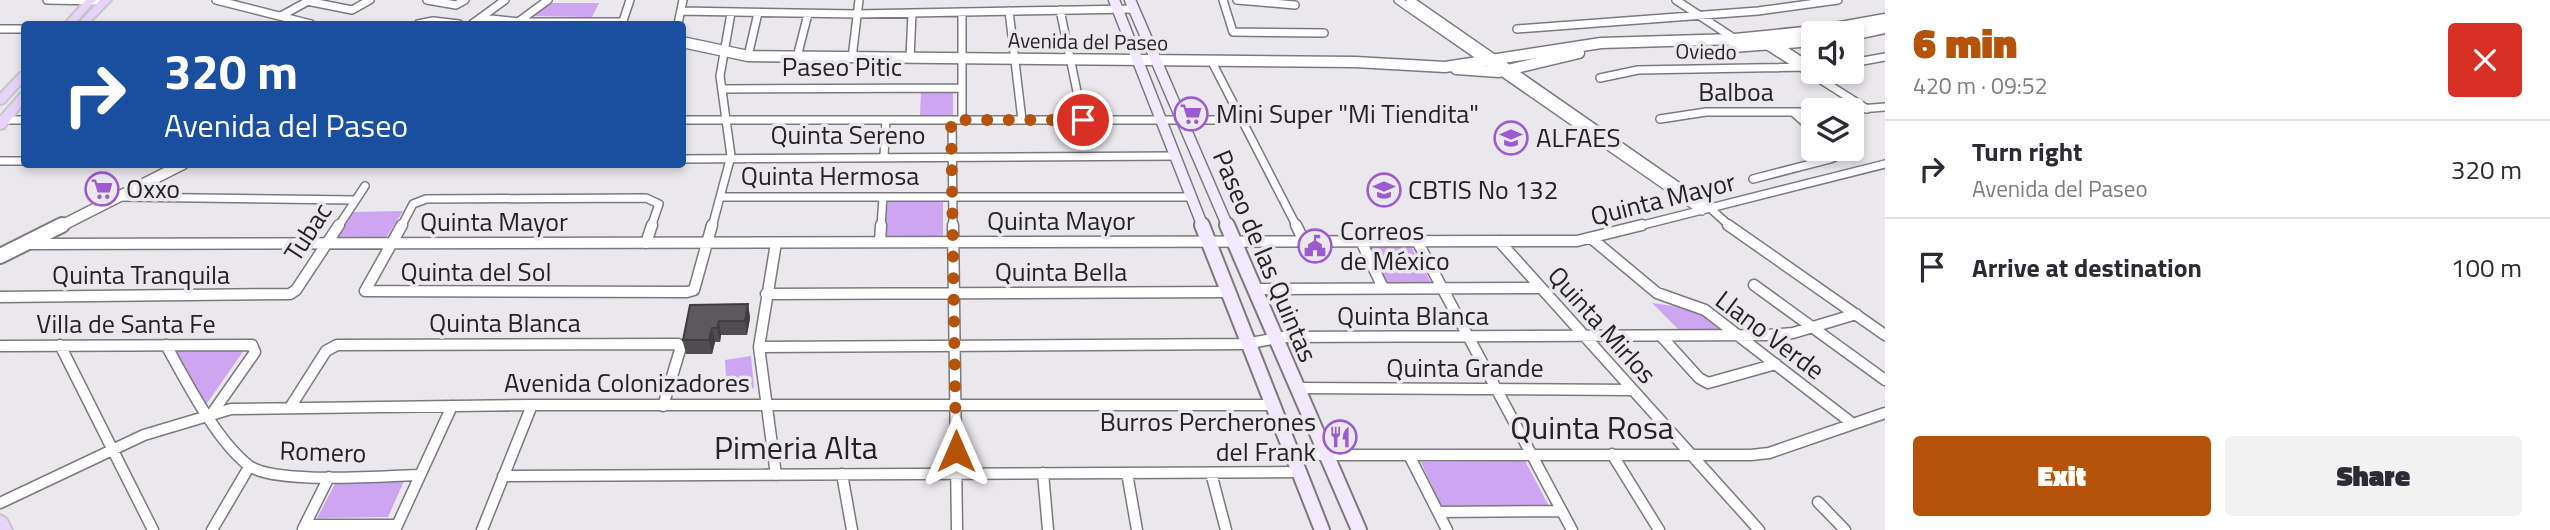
<!DOCTYPE html>
<meta charset="utf-8">
<style>
:root{--surface:#fff;--page:#f2f2f3;--text:#2b2b33;--muted:#7c7c81;--line:#e1e1e2;--accent:#b45309}
body{margin:0;font-family:"Titillium Web",sans-serif;background:var(--page);color:var(--text);height:100vh;display:flex;flex-direction:column;font-size:26px;white-space:nowrap}
*{box-sizing:border-box;margin:0}
p{font-size:23px;color:var(--muted)}
.icon{flex:none;width:38px;height:38px;fill:none;stroke:currentColor;stroke-width:2;stroke-linecap:round;stroke-linejoin:round}
.map{position:relative;flex:1;overflow:hidden}
.sheet{display:flex;flex-direction:column;background:var(--surface);width:665px}
.sheet>*{flex:none}
.banner{position:absolute;left:21px;top:21px;width:665px;height:147px;border-radius:7px;box-shadow:0 4px 10px #0003;background:#1a4fa0;color:#fff;overflow:hidden}
.tools{position:absolute;left:1801px;top:21px;display:grid;gap:14px}
.tools a{display:grid;place-items:center;width:63px;height:63px;border-radius:7px;background:var(--surface);box-shadow:0 4px 10px #0003;font-size:35px}
.pin{position:absolute;display:grid;place-items:center;width:60px;height:60px;color:#fff;margin:-30px;border:4px solid #fff;border-radius:50%;box-shadow:0 2px 7px #0007}
.me{position:absolute;width:77px;margin:-38px;rotate:0deg;stroke-linejoin:round;filter:drop-shadow(0 0 5px #0008)}
.turn{display:flex;align-items:center;gap:24px;height:147px;padding:0 28px;font-size:32px}
.turn .icon{width:91px;height:91px;stroke-width:2.5}
.turn b{display:block;font-size:49px;line-height:60px}
.round{display:grid;place-items:center;flex:none;width:74px;height:74px;border-radius:7px;background:var(--page)}
.headline{display:flex;align-items:center;justify-content:space-between;height:119px;padding:0 28px}
h1{font-size:42px;font-weight:800;line-height:52px;color:var(--accent)}
.cta{display:flex;gap:14px;margin-top:auto;padding:14px 28px}
.cta a{flex:1;height:80px;border-radius:7px;background:var(--accent);color:#fff;font-size:28px;font-weight:800;line-height:80px;text-align:center}
.cta a+a{background:var(--page);color:var(--text)}
ul{padding:0;list-style:none}
li{display:flex;align-items:center;gap:21px;height:98px;padding:0 28px;border-top:2px solid var(--line)}
li div{flex:1}
li b{display:block;font-size:26px}
li em{font-style:normal}
main{display:flex;flex:1;min-height:0}
.map>svg:first-child{display:block}
</style>
<main>
<div class="map">
<svg width="1885" height="530" viewBox="0 0 1885 530">
<rect width="100%" height="100%" fill="#ebe8ed"/>
<path fill="#cda5f0" d="M552,3H599L592,17L532,16Z
M921,91H953V115H920Z
M888,199H943V236H885Z
M403,211L386,238H333L351,212Z
M1369,246H1411L1432,284H1388Z
M1652,303L1694,309L1720,330H1679Z
M167,345L247,346L203,409Z
M751,356L754,388L727,392L725,360Z
M1525,461L1550,508L1442,509L1421,462Z
M404,481L388,517L317,518L336,482Z"/>
<g fill="none" stroke-linecap="round" stroke-linejoin="round">
<defs>
<path id="minor-far1" d="M47,0L105,1
M216,0L311,24
M427,0L456,5L465,0
M1223,0L1233,32L1324,33
M1237,0L1295,5
M1398,0L1702,211
M1410,0L1711,209L1731,227
M1676,0L1735,39
M307,1L352,10L370,0
M1060,10L1083,120
M681,11L857,14L1133,9
M1009,11L1022,120
M962,12V120
M281,16L310,0
M482,18L519,22H622
M518,22L548,0
M418,24L433,21L459,24
M472,24L505,0
M622,24L630,0
M678,24L683,0
M0,29H24
M1517,29L1758,11L1838,0
M1766,45L1867,109
M1777,45L1809,66
M748,56L758,13
M797,57L808,14
M852,58L859,0
M910,58L912,13
M1212,62L1297,227
M1852,63L1885,57
M1600,78L1638,70L1813,67
M722,89L962,88
M1847,110L1885,107
M1794,113L1813,130
M1660,119L1706,112H1813
M0,120H24
M682,120H1241
M952,120L953,227
M884,156L886,120
M682,159L1175,156
M0,161H24
M1753,179L1830,159L1835,157L1832,149
M118,197L354,200
M721,197H1191
M338,227L365,186
M401,227L413,204L426,199L646,198L659,204L651,227
M712,227L731,156L720,76L731,13
M881,227L883,197
M1635,227L1885,164"/>
<path id="minor" d="M402,225L365,291L687,292L694,290L712,225
M953,225L957,530
M1296,225L1304,241
M1728,225L1885,335
M1591,238L1657,293L1705,310L1853,424
M1361,241L1383,288
M1417,241L1572,530
M1499,241L1759,530
M880,242L881,225
M646,243L652,225
M776,243L759,347L776,475
M31,244L1577,241L1642,225
M1754,285L1885,380
M1254,289L1541,288
M766,294L1229,292
M0,297L290,294L296,290L339,225
M1661,336L1699,378L1708,383L1776,364
M60,345L153,530
M166,345C186,381 216,440 248,465C272,485 385,476 419,475
M0,346L252,345L255,352L213,412
M759,347L1245,344L1283,337L1767,335L1793,333L1856,314
M1297,388L1633,390
M291,406L326,351L337,345L678,344L680,350L663,406
M1612,454L1659,530
M1293,455H1751L1769,453L1885,413
M1409,455L1447,530
M1043,473L1048,530
M1127,473L1137,530
M1211,473L1226,530
M842,474L852,530
M503,476L1299,472
M1818,502L1845,530
M0,503L144,435L231,409L532,405H1273
M1438,512L1561,511
M305,525H397
M303,529L329,477
M212,530L249,467
M395,530L452,406
M482,530L532,405"/>
<path id="tertiary-far1" d="M1852,35L1885,28
M682,42L748,56L1355,62L1445,67L1601,43L1735,39L1824,30L1885,19
M1733,47L1813,41
M1456,69L1499,72L1579,53
M59,227L183,164"/>
<path id="tertiary" d="M0,256L62,225"/>
<path id="secondary-far1" d="M1114,0L1203,227
M1130,0L1228,227"/>
<path id="secondary" d="M1202,225L1322,530
M1227,225L1359,530"/>
<path id="primary" d="M86,0H96L74,24H64Z
M100,0H111L88,24H78Z
M24,72V81L4,103L0,104V94L20,73Z
M24,93V103L4,128L0,129V117L20,94Z
M0,515L6,518L12,530H0Z"/>
</defs>
<use href="#minor-far1" stroke="#7c797e" stroke-width="10"/>
<use href="#minor" stroke="#7c797e" stroke-width="13"/>
<use href="#tertiary-far1" stroke="#7c797e" stroke-width="13"/>
<use href="#tertiary" stroke="#7c797e" stroke-width="18"/>
<use href="#secondary-far1" stroke="#7c797e" stroke-width="13"/>
<use href="#secondary" stroke="#7c797e" stroke-width="18"/>
<use href="#primary" stroke="#c6c6c6" stroke-width="4"/>
<use href="#minor-far1" stroke="#fff" stroke-width="7"/>
<use href="#minor" stroke="#fff" stroke-width="10"/>
<use href="#tertiary-far1" stroke="#fff" stroke-width="10"/>
<use href="#tertiary" stroke="#fff" stroke-width="14"/>
<use href="#secondary-far1" stroke="#f3e9fd" stroke-width="10"/>
<use href="#secondary" stroke="#f3e9fd" stroke-width="14"/>
<use href="#primary" fill="#e8d3fb" fill-rule="evenodd"/>
</g>
<path fill="#4f4d51" d="M748,304L750,318L747,335H721L720,342H715L712,354H686L683,340Z"/>
<path fill="#403e42" d="M748,304L750,318L747,335L745,321Z
M719,321L721,335L720,342L717,328Z
M712,328L715,342L712,354L709,340Z"/>
<path fill="#5c595e" stroke="#403e42" stroke-width="2" d="M748,304L745,321H719L717,328H712L709,340H683L690,305Z"/>
<g fill="none" stroke-linecap="round" stroke-linejoin="round">
<path stroke="#b45309" stroke-width="12" stroke-dasharray="0 21.6" d="M956,451L951,120H1083"/>
</g>
<defs>
<symbol id="supermarket-ring" viewBox="-11 -11 22 22"><circle r="9.5" fill="#ebe8ed" stroke="#9d5bd0" stroke-width="1.5"/><path d="M-6-5.5h2.5l.6 2H6L4.5 2H-2.5L-4.4-4H-6ZM-1.5 3.2a1.3 1.3 0 1 0 .1 0ZM3 3.2a1.3 1.3 0 1 0 .1 0Z" fill="#9d5bd0"/></symbol>
<symbol id="school-ring" viewBox="-11 -11 22 22"><circle r="9.5" fill="#ebe8ed" stroke="#9d5bd0" stroke-width="1.5"/><path d="M0-5L7-2L0 1L-7-2ZM-4 1L0 2.5L4 1V4Q0 6-4 4Z" fill="#9d5bd0"/></symbol>
<symbol id="civic-ring" viewBox="-11 -11 22 22"><circle r="9.5" fill="#ebe8ed" stroke="#9d5bd0" stroke-width="1.5"/><path d="M-.6-6.5H3V-4.5H.6V-3L4-1V1h2V6H-6V1h2V-1L-.6-3ZM-1.2 2.5V6h2.4V2.5Z" fill="#9d5bd0"/></symbol>
<symbol id="restaurant-ring" viewBox="-11 -11 22 22"><circle r="9.5" fill="#ebe8ed" stroke="#9d5bd0" stroke-width="1.5"/><path d="M-5-6h1v4h1v-4h1v4h1v-4h1v5L-1.5 .5V6h-2V.5L-5-1ZM5-6V6H3V1.5H1.5Q1.5-4 5-6Z" fill="#9d5bd0"/></symbol>
</defs>
<g fill-rule="evenodd">
<use href="#supermarket-ring" x="1172" y="95" width="38" height="38"/>
<use href="#school-ring" x="1492" y="119" width="38" height="38"/>
<use href="#supermarket-ring" x="83" y="170" width="38" height="38"/>
<use href="#school-ring" x="1365" y="171" width="38" height="38"/>
<use href="#civic-ring" x="1296" y="227" width="38" height="38"/>
<use href="#restaurant-ring" x="1321" y="418" width="38" height="38"/>
</g>
<g text-anchor="middle" stroke-width="7" stroke-linejoin="round" paint-order="stroke">
<g font-size="21" fill="#232224" stroke="#ebe8ed">
<text transform="translate(1088 42) rotate(1)" y="7">Avenida del Paseo</text>
<text transform="translate(1706 52) rotate(1)" y="7">Oviedo</text>
</g>
<g font-size="26" fill="#232224" stroke="#ebe8ed">
<text x="842" y="76">Paseo Pitic</text>
<text x="1736" y="101">Balboa</text>
<text x="848" y="144">Quinta Sereno</text>
<text x="830" y="185">Quinta Hermosa</text>
<text transform="translate(1663 199) rotate(-14)" y="9">Quinta Mayor</text>
<text x="1061" y="230">Quinta Mayor</text>
<text x="494" y="231">Quinta Mayor</text>
<text transform="translate(308 232) rotate(-57)" y="9">Tubac</text>
<text transform="translate(1265 256) rotate(67)" y="9">Paseo de las Quintas</text>
<text x="476" y="281">Quinta del Sol</text>
<text x="1061" y="281">Quinta Bella</text>
<text x="141" y="284">Quinta Tranquila</text>
<text x="1413" y="325">Quinta Blanca</text>
<text x="505" y="332">Quinta Blanca</text>
<text x="126" y="333">Villa de Santa Fe</text>
<text transform="translate(1602 325) rotate(48)" y="9">Quinta Mirlos</text>
<text transform="translate(1770 335) rotate(37)" y="9">Llano Verde</text>
<text x="1465" y="377">Quinta Grande</text>
<text x="627" y="392">Avenida Colonizadores</text>
<text transform="translate(323 452) rotate(2)" y="9">Romero</text>
</g>
<g font-size="26" fill="#232224" stroke="#ebe8ed" text-anchor="start">
<text x="1216" y="123">Mini Super "Mi Tiendita"</text>
<text x="1536" y="147">ALFAES</text>
<text x="126" y="198">Oxxo</text>
<text x="1408" y="199">CBTIS No 132</text>
<text x="1340" y="240">Correos<tspan x="1340" dy="30">de México</tspan></text>
<text x="1316" y="431" text-anchor="end">Burros Percherones<tspan x="1316" dy="30">del Frank</tspan></text>
</g>
<g font-size="32" fill="#232224" stroke="#ebe8ed">
<text x="1592" y="439">Quinta Rosa</text>
<text x="796" y="459">Pimeria Alta</text>
</g>
</g>
</svg>
<div class="tools">
<a><svg class="icon" aria-label="sound" viewBox="0 0 24 24"><path d="M4 9h4l5-4v14l-5-4H4zM17 9q2 3 0 6"/></svg></a>
<a><svg class="icon" aria-label="layers" viewBox="0 0 24 24"><path d="M12 4l9 5-9 5-9-5zM3 14l9 5 9-5"/></svg></a>
</div>
<div class="pin" style="left:1083px;top:120px;background:#d93025"><svg class="icon" aria-label="arrive" viewBox="0 0 24 24"><path d="M6 21V4h12l-3 4 3 4H6"/></svg></div>
<svg class="me" style="left:956px;top:451px" viewBox="-20 -20 40 40"><path d="M0-17L14 15 0 8-14 15z" fill="#b45309" stroke="#fff" stroke-width="4"/></svg>
<div class="banner">
<div class="turn"><svg class="icon" aria-label="right" viewBox="0 0 24 24"><path d="M7 20v-9h11M14 6l5 5-5 5"/></svg><div><b>320 m</b>Avenida del Paseo</div></div>
</div>
</div>
<section class="sheet">
<div class="headline"><div><h1>6 min</h1><p>420 m · 09:52</p></div><a class="round" style="background:#d93025;color:#fff"><svg class="icon" aria-label="close" viewBox="0 0 24 24"><path d="M6 6l12 12M18 6L6 18"/></svg></a></div>
<ul>
<li><svg class="icon" aria-label="right" viewBox="0 0 24 24"><path d="M7 20v-9h11M14 6l5 5-5 5"/></svg><div><b>Turn right</b><p>Avenida del Paseo</p></div><em>320 m</em></li>
<li><svg class="icon" aria-label="arrive" viewBox="0 0 24 24"><path d="M6 21V4h12l-3 4 3 4H6"/></svg><div><b>Arrive at destination</b></div><em>100 m</em></li>
</ul>
<div class="cta"><a>Exit</a><a>Share</a></div>
</section>
</main>
